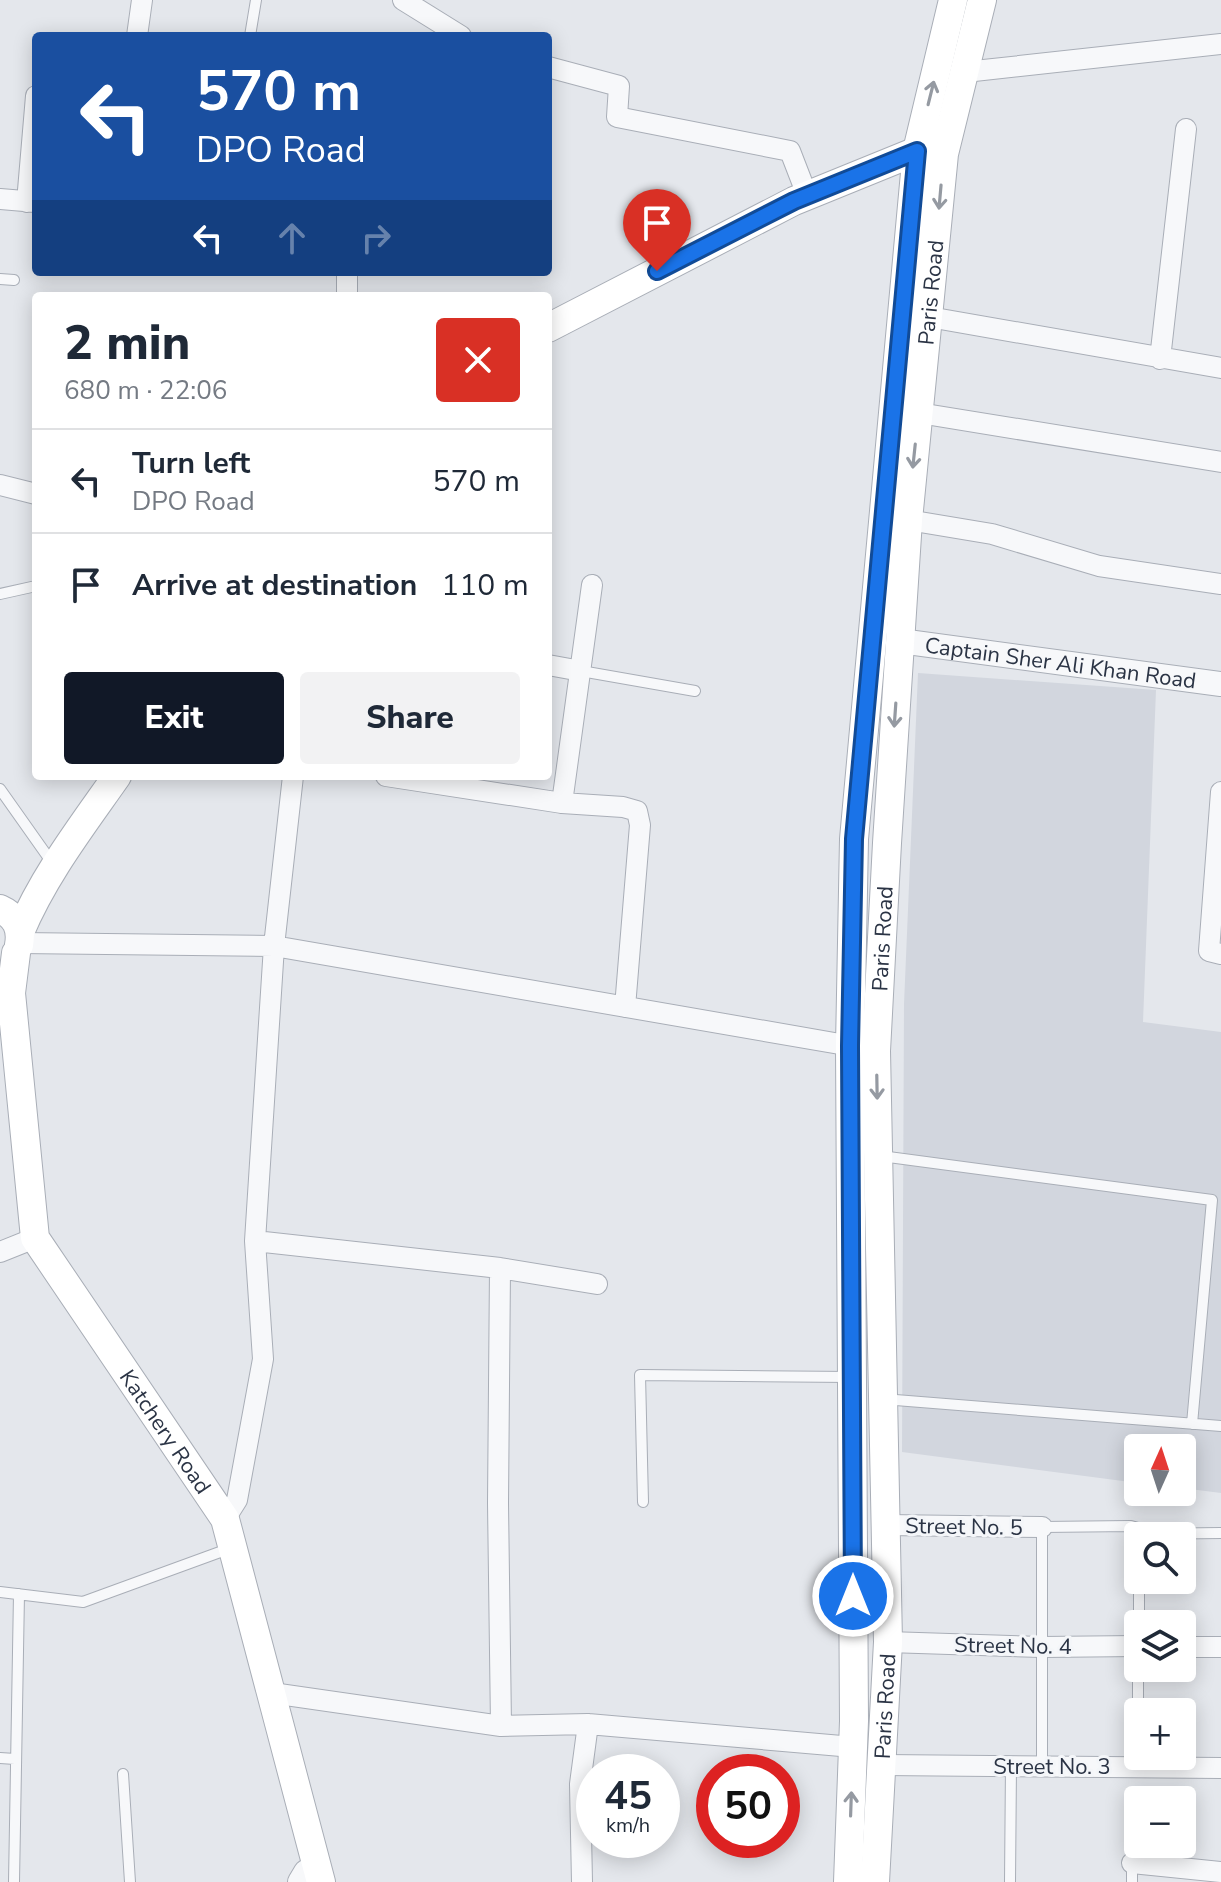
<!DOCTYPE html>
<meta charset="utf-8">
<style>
:root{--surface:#fff;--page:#f2f2f3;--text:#1f2937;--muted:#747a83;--line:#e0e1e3;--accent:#111827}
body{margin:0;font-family:"Nunito Sans",sans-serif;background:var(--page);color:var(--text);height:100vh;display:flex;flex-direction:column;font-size:30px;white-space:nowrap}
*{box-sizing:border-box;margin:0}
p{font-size:26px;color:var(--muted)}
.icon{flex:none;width:44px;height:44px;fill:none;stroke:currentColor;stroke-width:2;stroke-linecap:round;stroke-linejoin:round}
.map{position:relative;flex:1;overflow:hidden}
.panel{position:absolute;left:32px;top:292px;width:520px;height:488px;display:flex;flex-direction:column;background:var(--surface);border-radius:8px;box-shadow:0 4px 20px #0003}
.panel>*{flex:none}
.top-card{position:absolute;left:32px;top:32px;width:520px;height:244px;border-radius:8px;box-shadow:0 4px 20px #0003;background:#1a4fa0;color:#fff;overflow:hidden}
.needle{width:52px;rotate:3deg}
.tools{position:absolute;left:1124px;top:1434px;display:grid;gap:16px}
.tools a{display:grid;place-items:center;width:72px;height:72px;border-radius:8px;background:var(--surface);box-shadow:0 4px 20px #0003;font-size:40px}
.speed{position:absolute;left:576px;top:1754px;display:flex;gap:16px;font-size:40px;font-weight:700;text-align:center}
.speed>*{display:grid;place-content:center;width:104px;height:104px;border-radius:50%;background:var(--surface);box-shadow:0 4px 20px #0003;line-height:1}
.speed small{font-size:20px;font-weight:400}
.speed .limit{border:12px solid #d22;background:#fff;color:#111}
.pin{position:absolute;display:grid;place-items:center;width:68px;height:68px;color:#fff;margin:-82px -34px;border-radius:50% 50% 50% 0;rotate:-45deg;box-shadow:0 0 8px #0007}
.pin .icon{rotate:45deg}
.me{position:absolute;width:88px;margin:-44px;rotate:0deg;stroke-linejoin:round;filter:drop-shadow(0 0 6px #0008)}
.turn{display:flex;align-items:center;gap:28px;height:168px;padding:0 32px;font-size:36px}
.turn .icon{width:104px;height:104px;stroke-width:2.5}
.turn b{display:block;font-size:56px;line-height:68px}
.lanes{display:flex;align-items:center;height:76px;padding:0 32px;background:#0003;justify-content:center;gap:40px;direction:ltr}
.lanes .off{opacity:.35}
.round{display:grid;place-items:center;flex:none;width:84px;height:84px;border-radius:8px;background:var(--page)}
.summary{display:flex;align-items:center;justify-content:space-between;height:136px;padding:0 32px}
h1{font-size:48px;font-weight:800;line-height:60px}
.cta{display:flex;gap:16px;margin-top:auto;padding:16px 32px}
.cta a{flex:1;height:92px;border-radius:8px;background:var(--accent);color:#fff;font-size:32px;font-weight:800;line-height:92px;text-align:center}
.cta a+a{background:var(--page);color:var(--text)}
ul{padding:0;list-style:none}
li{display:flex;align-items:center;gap:24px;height:104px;padding:0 32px;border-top:2px solid var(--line)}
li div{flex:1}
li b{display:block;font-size:30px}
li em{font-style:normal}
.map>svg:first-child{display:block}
</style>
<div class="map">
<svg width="1221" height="1882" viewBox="0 0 1221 1882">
<rect width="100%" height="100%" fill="#e4e7ec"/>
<path fill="#d2d6de" d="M918,673L1156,690L1143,1022L1221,1032V1493L1182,1488V1448H1138V1483L902,1452L904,1004Z"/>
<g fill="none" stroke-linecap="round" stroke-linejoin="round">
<defs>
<path id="service" d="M250,36L256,0
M0,279L14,280
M0,594L36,586
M581,671L695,691
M0,789L53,864
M881,1156L1212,1200L1192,1424
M883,1399L1221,1426
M643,1502L640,1375L851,1377
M1140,1534L1221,1533
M0,1592L83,1602L231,1548
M1139,1624V1580
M1138,1668V1712
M0,1758L15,1759
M1042,1765V1527L1131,1526L1138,1528L1140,1536
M123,1774L130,1882
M1132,1863V1882
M14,1882L19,1594
M1010,1882L1011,1765"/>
<path id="minor" d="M403,0L461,36
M137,36L142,0
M548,67L619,86L617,117L790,151L807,195
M965,72L1221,44
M0,199L36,202
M27,202L36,96
M347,272V296
M929,317L1221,368
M1160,359L1186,129
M919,413L1221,462
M0,485L36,494
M908,520L992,534L1099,566L1221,584
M548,665L581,671
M386,776L562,803L623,807L637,811L640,825L625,1007
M1221,792L1209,951L1221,954
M562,803L592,585
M20,943L274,946L863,1048
M255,1241L500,1268L597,1284
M0,1252L35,1238
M500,1268L498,1503L501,1726
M225,1519L237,1500L263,1359L255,1241L274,946L293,776
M886,1525L1042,1527
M888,1642L1042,1647L1138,1646
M1182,1647H1221
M272,1693L501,1726L588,1724L853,1747
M883,1765L1221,1768
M1132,1863L1221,1872
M582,1882L580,1784L588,1724"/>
<g id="tertiary">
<path id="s1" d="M900,641L1221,684"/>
<path d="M300,1882L306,1872L316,1866"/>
</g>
<g id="secondary">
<path d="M548,328L794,201L917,151L931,152"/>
<path d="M0,909C16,916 22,928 19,945"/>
<path d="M20,932C44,875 82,826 117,776"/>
<path id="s2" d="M16,953L11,993L35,1238L225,1519L321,1882"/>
<path d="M848,1882L854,1721L850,1046L854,839L917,151L953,0"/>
<path id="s3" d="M875,1882L888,1642L876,1051L887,843L908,520L944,154L982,0"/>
</g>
</defs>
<use href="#service" stroke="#a9aeb7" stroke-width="12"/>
<use href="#minor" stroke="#a9aeb7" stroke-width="22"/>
<use href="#tertiary" stroke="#a9aeb7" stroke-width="26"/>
<use href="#secondary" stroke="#a9aeb7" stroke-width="30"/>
<use href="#service" stroke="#f7f8fa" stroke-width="10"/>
<use href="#minor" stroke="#f7f8fa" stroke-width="20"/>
<use href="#tertiary" stroke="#f7f8fa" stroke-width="24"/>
<use href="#secondary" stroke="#fff" stroke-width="28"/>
</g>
<defs><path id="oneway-shaft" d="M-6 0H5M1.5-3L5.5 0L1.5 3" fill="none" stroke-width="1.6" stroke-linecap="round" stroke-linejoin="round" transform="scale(2)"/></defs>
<g stroke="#959aa2">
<use href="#oneway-shaft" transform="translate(931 93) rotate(-76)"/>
<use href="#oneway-shaft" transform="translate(940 197) rotate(95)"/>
<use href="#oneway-shaft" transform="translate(914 456) rotate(96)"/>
<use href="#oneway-shaft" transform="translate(895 715) rotate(94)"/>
<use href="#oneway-shaft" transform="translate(877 1087) rotate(89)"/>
<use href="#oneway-shaft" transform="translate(851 1804) rotate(-88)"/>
</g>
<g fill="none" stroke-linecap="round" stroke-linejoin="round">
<defs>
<path id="route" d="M657,271L794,201L917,151L854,839L850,1046L853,1596"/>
</defs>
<use href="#route" stroke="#114b97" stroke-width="20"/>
<use href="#route" stroke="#1a73e8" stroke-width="14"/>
</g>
<g text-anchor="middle" stroke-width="6" stroke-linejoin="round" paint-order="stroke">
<g font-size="22" fill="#2b3445" stroke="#f4f6f9">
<text dy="8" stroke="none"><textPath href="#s3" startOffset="1592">Paris Road</textPath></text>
<text dy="8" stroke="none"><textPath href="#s1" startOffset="162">Captain Sher Ali Khan Road</textPath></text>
<text dy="8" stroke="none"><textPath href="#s3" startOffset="944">Paris Road</textPath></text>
<text dy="8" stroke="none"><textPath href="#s2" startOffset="520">Katchery Road</textPath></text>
<text transform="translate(964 1526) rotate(1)" y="8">Street No. 5</text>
<text transform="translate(1013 1645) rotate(1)" y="8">Street No. 4</text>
<text dy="8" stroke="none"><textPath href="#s3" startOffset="176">Paris Road</textPath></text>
<text x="1052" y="1774">Street No. 3</text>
</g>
</g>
</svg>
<div class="tools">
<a><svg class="needle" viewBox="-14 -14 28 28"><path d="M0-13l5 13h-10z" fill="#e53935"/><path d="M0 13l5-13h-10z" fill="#747a83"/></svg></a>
<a><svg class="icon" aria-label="search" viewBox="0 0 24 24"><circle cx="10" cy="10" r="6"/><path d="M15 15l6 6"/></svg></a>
<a><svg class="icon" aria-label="layers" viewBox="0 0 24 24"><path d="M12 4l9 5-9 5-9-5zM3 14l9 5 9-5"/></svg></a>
<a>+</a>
<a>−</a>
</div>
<div class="speed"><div>45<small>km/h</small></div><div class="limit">50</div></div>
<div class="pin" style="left:657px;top:271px;background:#d93025"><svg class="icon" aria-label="arrive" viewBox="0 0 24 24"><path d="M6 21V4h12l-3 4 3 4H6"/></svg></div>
<svg class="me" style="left:853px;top:1596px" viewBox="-20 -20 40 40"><circle r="17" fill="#1a73e8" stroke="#fff" stroke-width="3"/><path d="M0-11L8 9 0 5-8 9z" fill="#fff"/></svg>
<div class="top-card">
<div class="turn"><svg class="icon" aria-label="left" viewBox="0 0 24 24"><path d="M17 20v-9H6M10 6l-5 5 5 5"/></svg><div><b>570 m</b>DPO Road</div></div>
<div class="lanes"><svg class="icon" aria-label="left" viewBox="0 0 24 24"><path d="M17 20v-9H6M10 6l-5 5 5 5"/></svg><svg class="icon off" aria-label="ahead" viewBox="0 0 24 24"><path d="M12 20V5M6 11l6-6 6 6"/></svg><svg class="icon off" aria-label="right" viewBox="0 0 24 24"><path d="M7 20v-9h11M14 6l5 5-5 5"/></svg></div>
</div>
<section class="panel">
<div class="summary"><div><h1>2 min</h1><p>680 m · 22:06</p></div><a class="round" style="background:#d93025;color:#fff"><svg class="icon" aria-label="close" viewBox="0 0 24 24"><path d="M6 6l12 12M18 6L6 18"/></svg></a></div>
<ul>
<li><svg class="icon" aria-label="left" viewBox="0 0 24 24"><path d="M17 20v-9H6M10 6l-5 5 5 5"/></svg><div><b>Turn left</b><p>DPO Road</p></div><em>570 m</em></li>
<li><svg class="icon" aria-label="arrive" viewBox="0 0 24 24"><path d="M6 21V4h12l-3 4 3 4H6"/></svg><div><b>Arrive at destination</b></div><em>110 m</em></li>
</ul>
<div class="cta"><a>Exit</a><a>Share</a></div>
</section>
</div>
